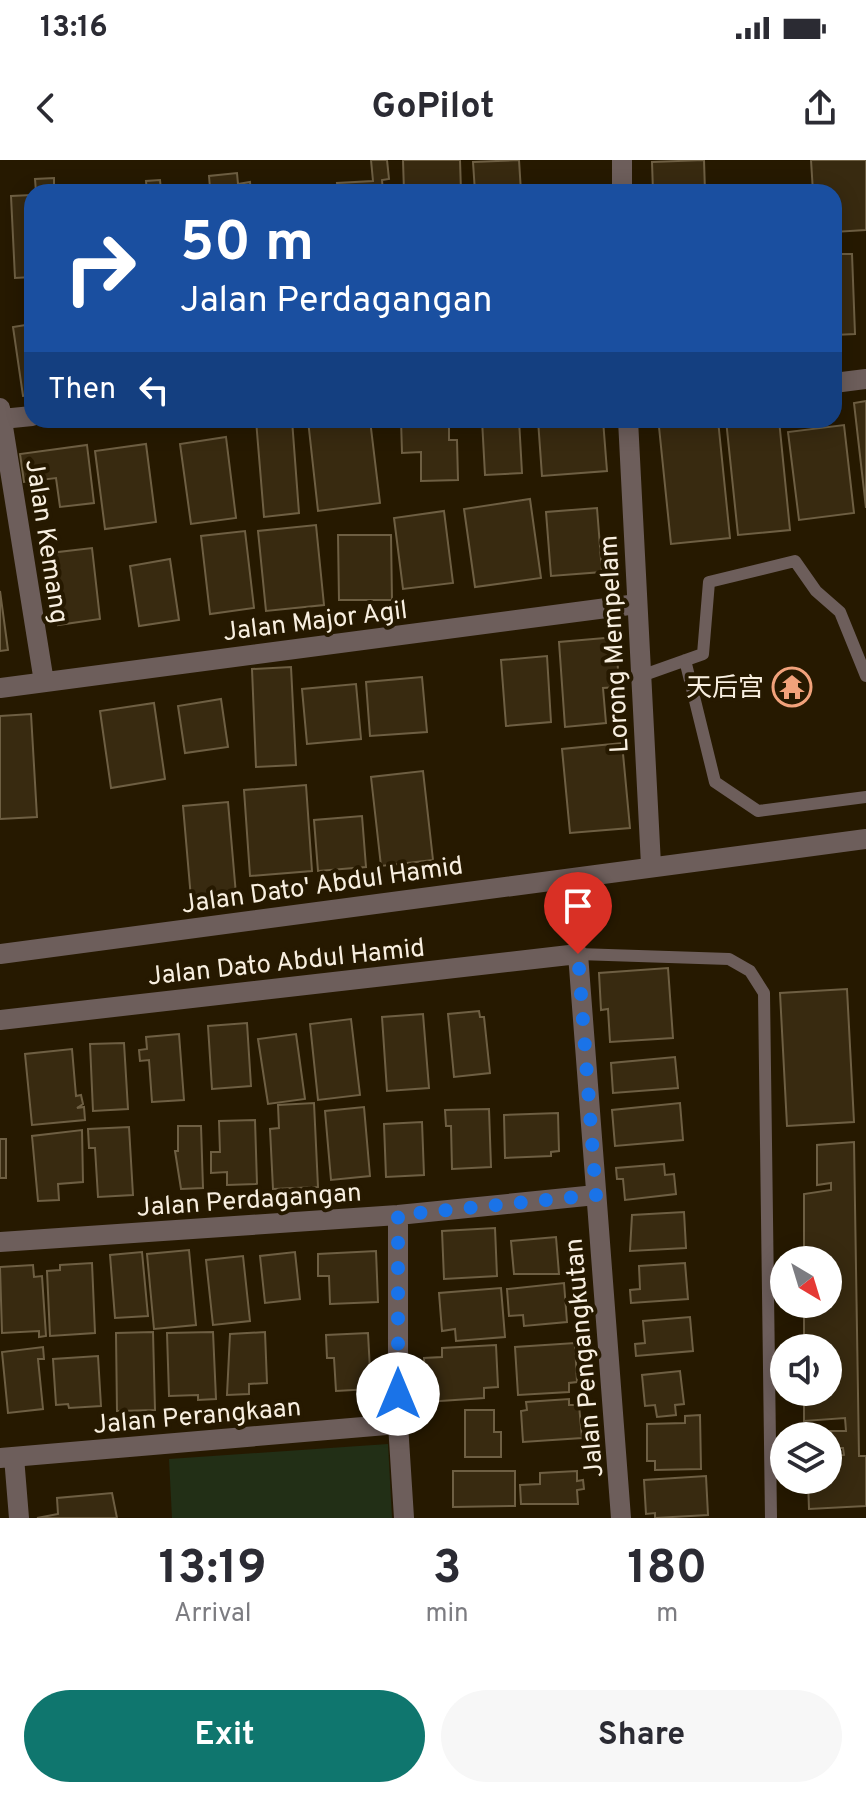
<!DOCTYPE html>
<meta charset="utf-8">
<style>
:root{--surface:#fff;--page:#f7f7f7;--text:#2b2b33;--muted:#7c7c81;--accent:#0f766e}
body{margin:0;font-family:Overpass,"Noto Sans SC",sans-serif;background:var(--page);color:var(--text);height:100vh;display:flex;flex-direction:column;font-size:30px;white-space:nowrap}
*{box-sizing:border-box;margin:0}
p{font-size:26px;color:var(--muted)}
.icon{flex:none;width:44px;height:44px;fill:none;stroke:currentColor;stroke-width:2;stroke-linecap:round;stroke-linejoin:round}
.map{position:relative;height:1358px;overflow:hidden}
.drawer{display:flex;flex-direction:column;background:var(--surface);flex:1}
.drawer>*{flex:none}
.hud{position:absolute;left:24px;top:24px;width:818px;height:244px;border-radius:24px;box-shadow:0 4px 20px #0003;background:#1a4fa0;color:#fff;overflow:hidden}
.needle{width:52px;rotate:142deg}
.controls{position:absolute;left:770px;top:1086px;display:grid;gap:16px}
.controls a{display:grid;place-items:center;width:72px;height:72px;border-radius:50%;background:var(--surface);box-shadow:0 4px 20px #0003;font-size:40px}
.pin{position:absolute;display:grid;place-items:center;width:68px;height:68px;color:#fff;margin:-82px -34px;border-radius:50% 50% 50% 0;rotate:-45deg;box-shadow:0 0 8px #0007}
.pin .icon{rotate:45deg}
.me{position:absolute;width:88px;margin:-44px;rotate:0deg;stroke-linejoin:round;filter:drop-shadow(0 0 6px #0008)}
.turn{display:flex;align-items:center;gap:28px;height:168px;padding:0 24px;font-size:36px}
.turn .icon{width:104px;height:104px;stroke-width:2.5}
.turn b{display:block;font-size:56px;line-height:68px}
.then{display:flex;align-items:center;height:76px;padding:0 24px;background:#0003;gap:16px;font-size:30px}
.eta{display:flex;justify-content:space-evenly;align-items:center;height:136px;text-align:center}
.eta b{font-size:48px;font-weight:700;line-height:56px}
.primary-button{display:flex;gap:16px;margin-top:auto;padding:16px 24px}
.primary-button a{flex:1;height:92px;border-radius:48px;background:var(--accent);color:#fff;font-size:32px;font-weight:700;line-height:92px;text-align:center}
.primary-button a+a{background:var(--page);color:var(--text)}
.status{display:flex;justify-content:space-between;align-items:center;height:56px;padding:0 40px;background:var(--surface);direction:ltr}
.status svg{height:22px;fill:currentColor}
header{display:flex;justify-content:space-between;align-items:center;height:104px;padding:0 24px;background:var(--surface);font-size:36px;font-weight:700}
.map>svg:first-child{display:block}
</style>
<div class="status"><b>13:16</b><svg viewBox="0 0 49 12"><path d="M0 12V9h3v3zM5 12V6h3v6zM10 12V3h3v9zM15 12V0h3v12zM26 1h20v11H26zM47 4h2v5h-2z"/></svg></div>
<header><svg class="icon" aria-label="back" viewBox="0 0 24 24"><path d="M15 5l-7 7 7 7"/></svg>GoPilot<svg class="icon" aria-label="share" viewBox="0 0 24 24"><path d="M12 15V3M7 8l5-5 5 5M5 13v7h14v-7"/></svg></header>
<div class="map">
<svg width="866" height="1358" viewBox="0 0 866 1358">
<rect width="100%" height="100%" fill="#261900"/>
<path fill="#222f16" d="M388,1284L392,1358H172L169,1299Z"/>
<path fill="#382a10" stroke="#6e5f43" stroke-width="2" d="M371,0H387L389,19L382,20L383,32H338L337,23L373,21Z
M403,0H460L461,32H404Z
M519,0L521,32H475L473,2Z
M704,0L705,32H653L652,2Z
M811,0H866V70L834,72V32H813Z
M237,13L238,24L250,22L251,32H200L210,28L209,16Z
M54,18V32H36L35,19Z
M160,20L161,30L180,28V32H147L146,21Z
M32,35V117L15,118L11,36Z
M834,94H852L855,174L834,175Z
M32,164V235L23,236L13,167Z
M866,241V348L854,243Z
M256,260H292L299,353L264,357Z
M308,260H370L380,343L318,351Z
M401,260H449V280H457L458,320L421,321V292L402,293Z
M482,260H519L522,313L485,315Z
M538,260H603L607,311L542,316Z
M718,260L730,378L671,384L659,267Z
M726,260H779L790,370L738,375Z
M844,265L854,353L799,360L788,272Z
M226,277L236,358L191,364L180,284Z
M146,284L156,362L105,369L95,291Z
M87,285L94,343L60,347L56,318L24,322L20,294Z
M530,339L541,418L475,427L464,349Z
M597,348L602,412L551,416L546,352Z
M444,351L453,423L403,429L394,358Z
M316,365L324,445L266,451L258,371Z
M245,371L254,448L210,454L201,376Z
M338,375H391L392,440H339Z
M92,388L100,459L58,465L50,393Z
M170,399L179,460L139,466L130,406Z
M0,431L8,490L0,491Z
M616,477L619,527L603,528L606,563L565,567L559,482Z
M547,496L551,562L506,566L501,500Z
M291,507L296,605L256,607L252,509Z
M422,517L427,572L370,576L366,522Z
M356,524L361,579L307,584L302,529Z
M221,539L228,587L185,593L178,546Z
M154,543L165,619L111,628L100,551Z
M31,554L37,657L0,659V556Z
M622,583L630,668L570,673L562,589Z
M423,611L433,700L381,706L371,617Z
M306,625L312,711L250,716L244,630Z
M228,642L237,746L192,750L183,646Z
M362,656L366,707L318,711L314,660Z
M668,808L673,878L610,882L608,849L601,850L599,813Z
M847,829L854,962L787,966L780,833Z
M479,851L480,857H484L490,913L454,917L448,854Z
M423,854L429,928L387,931L382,857Z
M351,859L360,935L318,940L310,864Z
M247,863L251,926L212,929L208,866Z
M179,874L184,940L152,942L149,900L140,901L139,890L147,889L146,877Z
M296,874L305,939L268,944L258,879Z
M124,883L128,949L93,951L90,884Z
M72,889L76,936L81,935L83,944L77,948L84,947L85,960L32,965L25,894Z
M675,897L678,928L613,933L611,903Z
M314,943L318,1027L273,1029L270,969L279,968L278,945Z
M680,943L683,980L615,986L612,950Z
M364,947L370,1016L331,1020L325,951Z
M489,949L491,1007L452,1009L451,966H446L445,950Z
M558,953L559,991L551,992V996L505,998L504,955Z
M255,960L257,1024L227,1025V1012L211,1013V992H220L219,961Z
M422,962L424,1015L386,1017L384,964Z
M178,966H201L203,1028L181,1029L175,991H178Z
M129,967L133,1035L98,1037L95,988H89L88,969Z
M82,970L83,1022L58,1024L59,1040L38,1041L32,976Z
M0,979H6V1018H0Z
M854,982L859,1296H866V1346L809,1349L808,1320H828V1297L844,1295L843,1288H828L824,1271H846L845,1258L804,1261V1232H828V1188H804V1144H828V1100H804V1034L831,1030V1023L817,1025V985Z
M664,1004L665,1015L674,1014L676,1034L625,1040L623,1019H617L616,1008Z
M684,1052L686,1088L630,1091L632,1055Z
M495,1068L497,1116L444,1119L442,1071Z
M556,1077L559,1114H514L511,1081Z
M189,1090L196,1165L154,1169L147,1094Z
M376,1091L378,1142L330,1144L329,1116H318V1094Z
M142,1092L148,1156L115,1158L110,1095Z
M295,1092L300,1139L265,1143L260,1096Z
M243,1096L250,1161L213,1165L206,1100Z
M92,1103L95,1173L50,1176L47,1111L60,1110V1105Z
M685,1103L688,1139L631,1143L630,1130L640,1129L639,1106Z
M33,1105L34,1117L42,1116L46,1176L39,1177V1171L2,1173L0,1107Z
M564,1123L567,1162L524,1166L523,1155L509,1156L507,1129Z
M501,1128L505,1177L456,1181L455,1169L442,1171L439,1133Z
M690,1157L693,1191L636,1196L635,1184L645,1183L643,1161Z
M153,1172L155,1250L117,1251L116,1173Z
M213,1172L216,1239L198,1240V1235L169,1236L167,1173Z
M265,1172L267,1223L249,1224V1234L227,1235L230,1174Z
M368,1173L371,1229L336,1231L334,1198H327L326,1175Z
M575,1183L577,1222L569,1223V1232L518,1235L515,1187Z
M496,1185L498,1227L484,1228V1238L426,1242L424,1198L442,1197V1188Z
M43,1187L44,1199H38L43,1249L8,1253L2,1192Z
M98,1196L101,1246L69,1248L68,1244L56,1245L53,1199Z
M680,1211L684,1244L675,1245L676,1255L657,1257L655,1245L645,1246L642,1215Z
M569,1239V1245H579L582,1278L523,1282L521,1251L527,1250L526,1242Z
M465,1250H494V1272H501V1297H465Z
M700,1255L701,1309L655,1310V1301H647V1264L685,1263V1256Z
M453,1311H515V1346L453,1347Z
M577,1311V1321L583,1320L584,1329L577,1330L578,1344H521L520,1325L540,1324V1313Z
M706,1316L708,1355L655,1358V1353L646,1354L644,1320Z
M112,1333L117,1358H37L58,1354L57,1338Z"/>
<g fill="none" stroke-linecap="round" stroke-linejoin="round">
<path stroke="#6d5e5b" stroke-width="12" d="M685,500L715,622L758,651L866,637
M641,516L703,494L709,422L795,401L816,431L840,452L866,516
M578,794L729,799L750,811L764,833L771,1358"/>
<path stroke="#6d5e5b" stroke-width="20" d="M834,223L866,219
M0,248L44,522
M2,259L32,256
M0,528L637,444
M0,860L578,794L621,1358
M398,1055V1264L404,1358
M0,1082L398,1055L596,1035
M14,1297L19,1358
M0,1298L398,1264"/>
<path stroke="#6d5e5b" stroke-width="20" d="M622,0V32
M628,260L651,705
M0,794L866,679"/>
</g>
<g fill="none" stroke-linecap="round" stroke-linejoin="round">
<path stroke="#1a73e8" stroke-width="14" stroke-dasharray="0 25.2" d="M398,1234V1055L596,1035L578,794"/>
</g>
<defs>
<symbol id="temple-ring" viewBox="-11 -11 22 22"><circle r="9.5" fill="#261900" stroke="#f1a27b" stroke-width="1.5"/><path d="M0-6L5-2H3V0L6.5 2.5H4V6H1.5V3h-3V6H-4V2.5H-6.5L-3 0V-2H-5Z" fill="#f1a27b"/></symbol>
</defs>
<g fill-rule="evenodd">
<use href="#temple-ring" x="770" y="505" width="44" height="44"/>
</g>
<g text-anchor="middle" stroke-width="8" stroke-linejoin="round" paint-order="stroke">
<g font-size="26" fill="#f8efe0" stroke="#261900">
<text transform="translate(48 381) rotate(81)" y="9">Jalan Kemang</text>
<text transform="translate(315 460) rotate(-7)" y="9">Jalan Major Agil</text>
<text transform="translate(613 484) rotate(-93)" y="9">Lorong Mempelam</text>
<text transform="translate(322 724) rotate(-8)" y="9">Jalan Dato' Abdul Hamid</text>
<text transform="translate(286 801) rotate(-6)" y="9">Jalan Dato Abdul Hamid</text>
<text transform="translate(249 1039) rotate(-4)" y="9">Jalan Perdagangan</text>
<text transform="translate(583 1198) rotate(-95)" y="9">Jalan Pengangkutan</text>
<text transform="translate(197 1255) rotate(-5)" y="9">Jalan Perangkaan</text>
</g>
<g font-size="26" fill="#f8efe0" stroke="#261900" text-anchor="end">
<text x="764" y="536">天后宫</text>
</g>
</g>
</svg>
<div class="controls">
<a><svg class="needle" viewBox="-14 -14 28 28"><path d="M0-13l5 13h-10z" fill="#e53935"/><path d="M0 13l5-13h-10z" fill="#7c7c81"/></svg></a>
<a><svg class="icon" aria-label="sound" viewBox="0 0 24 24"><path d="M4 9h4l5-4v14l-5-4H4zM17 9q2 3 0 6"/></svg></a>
<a><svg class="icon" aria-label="layers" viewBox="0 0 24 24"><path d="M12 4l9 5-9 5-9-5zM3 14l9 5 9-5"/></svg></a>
</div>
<div class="pin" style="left:578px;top:794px;background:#d93025"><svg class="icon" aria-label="arrive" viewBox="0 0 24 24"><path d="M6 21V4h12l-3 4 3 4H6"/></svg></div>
<svg class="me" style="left:398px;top:1234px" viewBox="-20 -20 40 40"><circle r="19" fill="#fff"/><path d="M0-13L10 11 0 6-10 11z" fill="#1a73e8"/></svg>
<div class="hud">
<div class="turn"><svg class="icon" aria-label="right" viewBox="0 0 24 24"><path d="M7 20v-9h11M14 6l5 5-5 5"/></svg><div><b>50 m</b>Jalan Perdagangan</div></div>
<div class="then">Then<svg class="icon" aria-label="left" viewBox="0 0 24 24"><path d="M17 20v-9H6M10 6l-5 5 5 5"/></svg></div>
</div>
</div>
<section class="drawer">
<div class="eta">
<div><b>13:19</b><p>Arrival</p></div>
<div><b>3</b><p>min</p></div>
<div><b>180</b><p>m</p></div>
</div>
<div class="primary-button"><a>Exit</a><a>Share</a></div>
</section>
